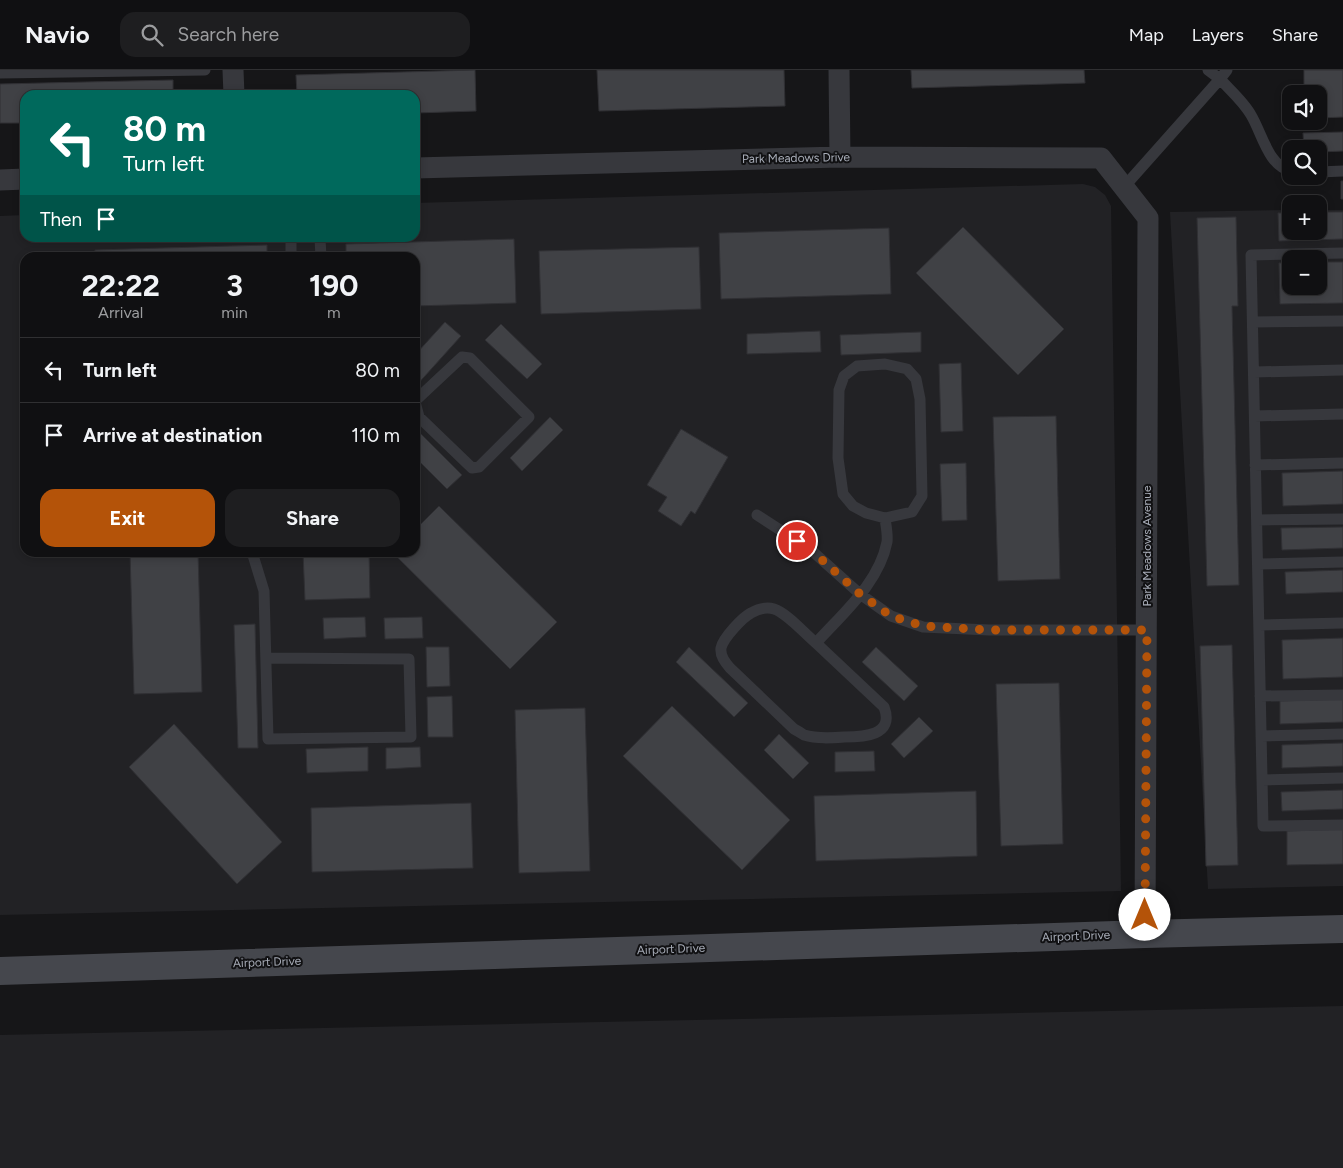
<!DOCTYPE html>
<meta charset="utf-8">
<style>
:root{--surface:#101012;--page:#1e1e20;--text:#f1f3f6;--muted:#9c9d9f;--line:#303032;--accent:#b45309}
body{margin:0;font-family:Figtree,sans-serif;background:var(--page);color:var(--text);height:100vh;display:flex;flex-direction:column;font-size:19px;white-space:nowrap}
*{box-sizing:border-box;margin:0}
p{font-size:16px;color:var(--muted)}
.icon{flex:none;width:28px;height:28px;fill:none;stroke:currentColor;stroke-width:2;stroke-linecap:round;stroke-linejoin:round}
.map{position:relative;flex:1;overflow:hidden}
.details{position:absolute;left:20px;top:182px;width:400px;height:305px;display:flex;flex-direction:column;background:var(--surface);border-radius:15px;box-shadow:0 2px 8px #0003,0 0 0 1px var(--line)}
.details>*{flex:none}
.guide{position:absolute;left:20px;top:20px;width:400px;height:152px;border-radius:15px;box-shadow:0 2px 8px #0003,0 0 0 1px var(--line);background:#00695c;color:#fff;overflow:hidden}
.fabs{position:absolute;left:1282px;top:15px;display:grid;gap:10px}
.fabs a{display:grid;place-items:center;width:45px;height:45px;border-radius:10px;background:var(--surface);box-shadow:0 2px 8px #0003,0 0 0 1px var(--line);font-size:25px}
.pin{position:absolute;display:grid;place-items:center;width:42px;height:42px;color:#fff;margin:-21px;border:2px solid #fff;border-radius:50%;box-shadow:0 1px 5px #0007}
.me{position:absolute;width:55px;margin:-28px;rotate:0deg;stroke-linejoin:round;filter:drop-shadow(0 0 4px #0008)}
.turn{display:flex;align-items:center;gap:18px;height:105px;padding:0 20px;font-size:22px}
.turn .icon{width:65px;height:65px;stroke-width:2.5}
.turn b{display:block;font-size:35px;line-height:42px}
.then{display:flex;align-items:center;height:48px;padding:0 20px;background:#0003;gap:10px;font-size:19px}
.eta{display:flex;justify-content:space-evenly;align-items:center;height:85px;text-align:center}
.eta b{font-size:30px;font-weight:700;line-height:35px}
.primary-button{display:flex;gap:10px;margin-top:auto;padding:10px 20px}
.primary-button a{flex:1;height:58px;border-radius:15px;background:var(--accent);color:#fff;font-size:20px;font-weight:700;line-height:58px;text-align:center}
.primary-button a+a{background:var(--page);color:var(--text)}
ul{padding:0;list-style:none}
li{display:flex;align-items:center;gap:15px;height:65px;padding:0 20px;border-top:1px solid var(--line)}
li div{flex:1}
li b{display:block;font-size:19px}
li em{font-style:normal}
header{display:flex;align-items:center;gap:30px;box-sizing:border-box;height:70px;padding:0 25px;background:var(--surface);border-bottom:1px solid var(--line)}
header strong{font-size:24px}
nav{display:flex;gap:28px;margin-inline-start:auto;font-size:18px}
.search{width:350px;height:45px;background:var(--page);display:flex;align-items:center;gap:12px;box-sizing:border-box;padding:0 18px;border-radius:15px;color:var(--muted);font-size:19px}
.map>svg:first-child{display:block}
</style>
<header>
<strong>Navio</strong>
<div class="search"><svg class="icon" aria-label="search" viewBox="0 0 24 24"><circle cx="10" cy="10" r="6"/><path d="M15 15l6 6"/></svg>Search here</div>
<nav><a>Map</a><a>Layers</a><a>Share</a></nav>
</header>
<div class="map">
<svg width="1343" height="1098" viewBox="0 0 1343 1098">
<rect width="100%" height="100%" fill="#161618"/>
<path fill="#222225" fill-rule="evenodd" d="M1083,114L1095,117L1105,125L1111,136L1121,821L0,845V146L25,145V168H415V133ZM25,188H415V482H25Z
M1291,140V161H1319V140H1343V816L1208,819L1170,142ZM1291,189H1319V216H1291Z
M1343,936V1098H0V965Z"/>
<path fill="#404145" stroke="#303034" d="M475,0L476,41L415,43V25H297L296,5Z
M597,0H784L785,36L599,41Z
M911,0H1084L1085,13L912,18Z
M1304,0H1343V47L1319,48V24H1304Z
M173,10V25H25V53H0V14Z
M1343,62V81L1319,82V79H1304L1303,63Z
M1341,111H1343V129H1341Z
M1319,142H1343V169L1279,171L1278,143H1291V161H1319Z
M1236,147L1238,236H1232L1239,515L1207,516L1197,148Z
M963,157L1064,259L1018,305L916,203Z
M889,158L891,224L721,229L719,163Z
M514,169L516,233L415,236V188H346V174Z
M267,175V188H95V180Z
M699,177L701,239L541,244L539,181Z
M1319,192H1343V233L1280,234L1279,193H1291V216H1319Z
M445,252L461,266L415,317V285Z
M501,254L542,294L527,309L485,270Z
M820,261L821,282L747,284V264Z
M921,262V282L841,285L840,265Z
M961,293L963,361L941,362L939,294Z
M1056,346L1060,509L998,511L993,347Z
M550,347L563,360L522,401L510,388Z
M415,358L462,405L447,419L415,387Z
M681,359L728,387L695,444L691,441L681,456L658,441L667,427L647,415Z
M966,393L967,450L942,451L940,394Z
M1343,401V434L1283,436L1282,403Z
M439,436L557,552L510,599L393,483L415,482V460Z
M1343,457V478L1282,480L1281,458Z
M130,482H198L202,622L134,624Z
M303,482H369L370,528L305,530Z
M1343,500V522L1286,524L1285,502Z
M365,547L366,567L324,569L323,548Z
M422,547L423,568L385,569L384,548Z
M255,554L258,678H238L234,555Z
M1343,568V607L1283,609L1282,570Z
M1232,575L1238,795L1206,796L1200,576Z
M426,577H449L450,616L427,617Z
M689,577L748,633L734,647L676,592Z
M876,577L918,616L904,631L862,592Z
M1059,613L1063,774L1001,776L996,614Z
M452,626L453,667H428L427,627Z
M1343,629V652L1280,654V631Z
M672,636L790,750L742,800L623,686Z
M585,638L590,801L519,803L515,640Z
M919,647L933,661L904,688L891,674Z
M174,654L282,772L237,814L129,697Z
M779,664L809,693L793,709L764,680Z
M1343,673V696L1282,698V675Z
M368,677V701L307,703L306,679Z
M420,677L421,697L386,699V678Z
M874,681L875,701L835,702V682Z
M1343,720V739L1282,741L1281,722Z
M976,721L977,786L816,791L814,726Z
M471,733L473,798L312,802L311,738Z
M1343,759V794L1287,795V761Z"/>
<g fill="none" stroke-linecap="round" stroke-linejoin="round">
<path stroke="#37383d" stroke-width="11" d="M1208,0L1220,9L1227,0
M0,3L205,0
M1319,102L1343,101
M1124,117L1220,9C1230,20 1244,32 1251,45C1262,63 1268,96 1291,101
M291,168V188
M320,168L321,188
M1343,183L1251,185L1263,756L1343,755
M1253,252L1343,251
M1254,302L1343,300
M415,331L462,287L470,288L529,347L479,397L472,398L419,347L415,332
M1255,346L1343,344
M1255,395L1343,393
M757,445L811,480L860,524L891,546L923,557L989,560H1147
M1257,450L1343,449
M252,482L264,521L268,669L411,667L409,589L266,588
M1258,494L1343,492
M1259,555L1343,553
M816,573C805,564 787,543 774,539C767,537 758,539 751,543C743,547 723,568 721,578C720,586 725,592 730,598L794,659C798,661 801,663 804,665C817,669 831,668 844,667C863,667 895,666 884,637L816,573C843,543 879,513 887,472C888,465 886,456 885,448L866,443L853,436L843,424L838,388L839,320L844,306L857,296L885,294L907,299L916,309L920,329L922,426L912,442L885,448
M1260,626L1343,625
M1261,666L1343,664
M1262,710L1343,708"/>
<path stroke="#37383d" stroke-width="21" d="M233,0L234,25
M839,0L840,87
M415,98L840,87L1101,88L1148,148L1145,864
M0,110L25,109"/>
<path stroke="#45474d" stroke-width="28" d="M0,901L1145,864L1343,859"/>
</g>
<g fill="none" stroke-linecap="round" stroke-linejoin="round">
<path stroke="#b45309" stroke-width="9" stroke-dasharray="0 16.2" d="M797,471L811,480L860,524L891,546L923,556L989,560H1147L1145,845"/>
</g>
<g text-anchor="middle" stroke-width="4" stroke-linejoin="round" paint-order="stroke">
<g font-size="12" fill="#a8adb8" stroke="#111113">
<text transform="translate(796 88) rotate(-1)" y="4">Park Meadows Drive</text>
<text transform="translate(1147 476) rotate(-90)" y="4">Park Meadows Avenue</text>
<text transform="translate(1076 866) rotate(-2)" y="4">Airport Drive</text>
<text transform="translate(671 879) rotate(-2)" y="4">Airport Drive</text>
<text transform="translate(267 892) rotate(-2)" y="4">Airport Drive</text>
</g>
</g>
</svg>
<div class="fabs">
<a><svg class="icon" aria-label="sound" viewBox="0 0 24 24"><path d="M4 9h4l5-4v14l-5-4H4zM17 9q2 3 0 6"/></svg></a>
<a><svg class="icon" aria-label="search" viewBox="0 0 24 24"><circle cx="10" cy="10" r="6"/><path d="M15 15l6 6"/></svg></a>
<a>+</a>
<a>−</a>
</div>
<div class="pin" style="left:797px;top:471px;background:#d93025"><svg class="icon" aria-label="arrive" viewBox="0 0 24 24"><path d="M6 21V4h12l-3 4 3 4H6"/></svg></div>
<svg class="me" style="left:1145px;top:845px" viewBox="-20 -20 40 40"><circle r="19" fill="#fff"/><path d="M0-13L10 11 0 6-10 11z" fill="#b45309"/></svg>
<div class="guide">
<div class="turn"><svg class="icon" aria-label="left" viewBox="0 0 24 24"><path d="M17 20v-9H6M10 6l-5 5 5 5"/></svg><div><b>80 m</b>Turn left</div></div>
<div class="then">Then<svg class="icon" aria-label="arrive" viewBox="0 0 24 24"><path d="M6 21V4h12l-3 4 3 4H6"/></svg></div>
</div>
<section class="details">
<div class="eta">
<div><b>22:22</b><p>Arrival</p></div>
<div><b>3</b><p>min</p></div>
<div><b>190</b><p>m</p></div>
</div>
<ul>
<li><svg class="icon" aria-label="left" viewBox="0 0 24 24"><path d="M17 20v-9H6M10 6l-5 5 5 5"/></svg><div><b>Turn left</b></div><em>80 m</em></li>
<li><svg class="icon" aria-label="arrive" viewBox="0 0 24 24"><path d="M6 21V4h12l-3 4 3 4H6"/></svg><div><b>Arrive at destination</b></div><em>110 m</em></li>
</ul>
<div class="primary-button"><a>Exit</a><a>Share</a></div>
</section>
</div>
